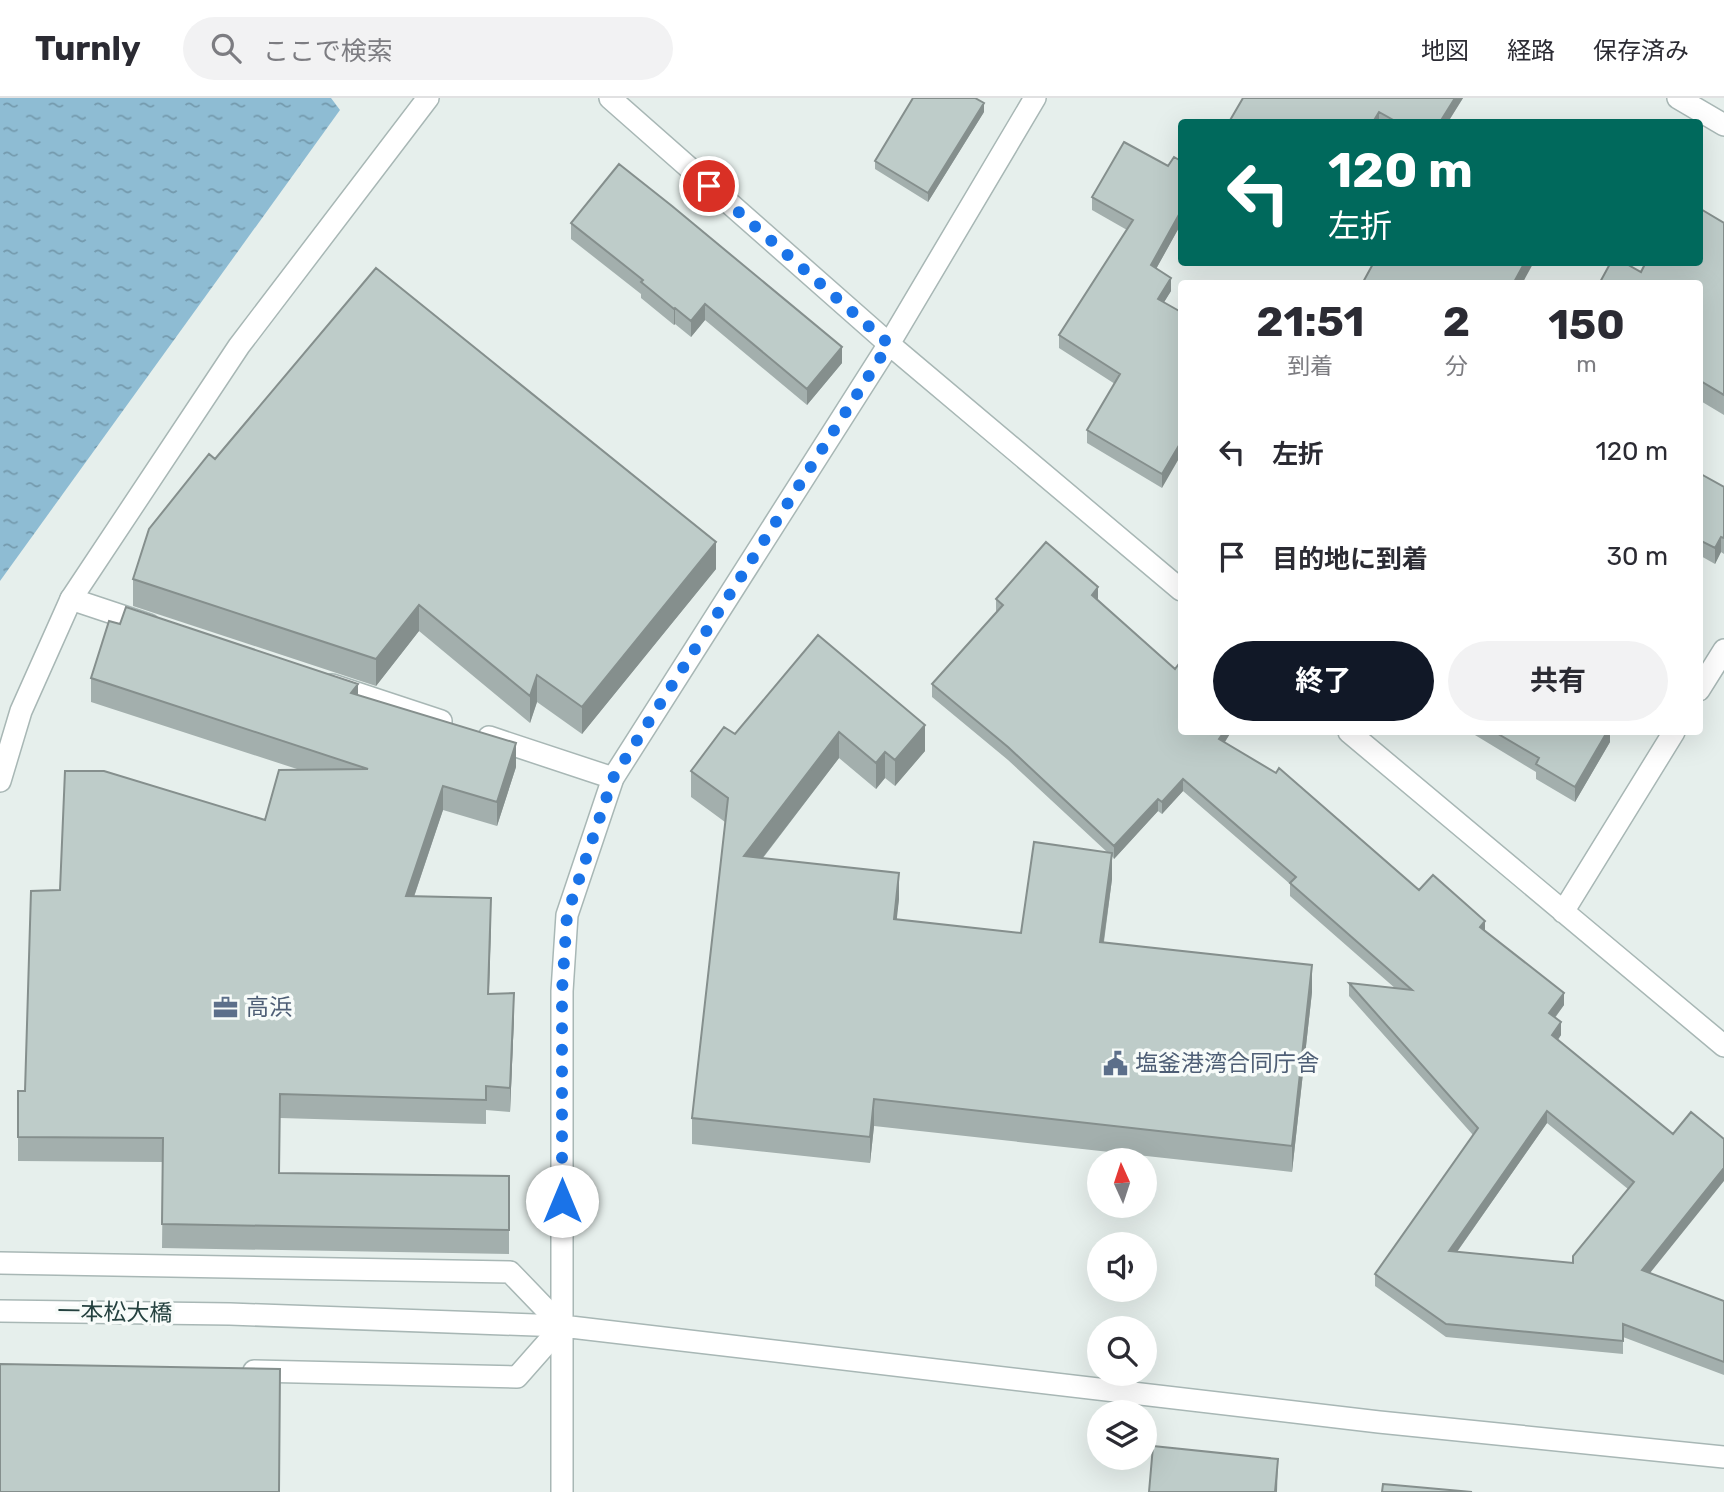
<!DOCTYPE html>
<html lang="ja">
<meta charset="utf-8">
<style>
:root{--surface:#fff;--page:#f2f2f3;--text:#2b2b33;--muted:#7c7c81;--line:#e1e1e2;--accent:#111827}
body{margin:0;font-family:Rubik,"Noto Sans JP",sans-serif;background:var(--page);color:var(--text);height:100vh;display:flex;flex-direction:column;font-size:26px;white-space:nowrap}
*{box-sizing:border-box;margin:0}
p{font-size:23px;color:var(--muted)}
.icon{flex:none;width:38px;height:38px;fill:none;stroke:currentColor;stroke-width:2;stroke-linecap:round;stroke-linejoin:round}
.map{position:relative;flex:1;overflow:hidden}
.panel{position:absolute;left:1178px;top:182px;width:525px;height:455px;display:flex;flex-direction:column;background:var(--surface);border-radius:7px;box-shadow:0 7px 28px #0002}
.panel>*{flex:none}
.hud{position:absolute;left:1178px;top:21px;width:525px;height:147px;border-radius:7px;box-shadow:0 7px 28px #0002;background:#00695c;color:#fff;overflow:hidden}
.needle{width:46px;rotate:357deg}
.buttons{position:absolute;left:1087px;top:1050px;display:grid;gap:14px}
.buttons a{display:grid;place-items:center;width:70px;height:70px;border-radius:50%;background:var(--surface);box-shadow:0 7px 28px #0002;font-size:35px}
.pin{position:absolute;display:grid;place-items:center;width:60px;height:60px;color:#fff;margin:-30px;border:4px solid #fff;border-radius:50%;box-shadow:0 2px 7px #0007}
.me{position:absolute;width:77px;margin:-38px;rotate:0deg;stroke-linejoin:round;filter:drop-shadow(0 0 5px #0008)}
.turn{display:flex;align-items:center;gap:24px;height:147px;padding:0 35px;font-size:32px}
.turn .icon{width:91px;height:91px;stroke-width:2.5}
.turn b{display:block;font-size:49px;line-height:60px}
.eta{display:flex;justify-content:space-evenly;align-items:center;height:119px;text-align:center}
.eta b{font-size:42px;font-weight:700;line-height:49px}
.cta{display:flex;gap:14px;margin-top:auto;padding:14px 35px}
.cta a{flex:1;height:80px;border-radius:42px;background:var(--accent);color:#fff;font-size:28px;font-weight:700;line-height:80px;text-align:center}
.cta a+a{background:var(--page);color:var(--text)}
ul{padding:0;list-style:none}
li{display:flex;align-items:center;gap:21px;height:105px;padding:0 35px}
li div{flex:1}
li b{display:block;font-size:26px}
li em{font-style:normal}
header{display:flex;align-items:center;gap:42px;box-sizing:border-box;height:98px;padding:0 35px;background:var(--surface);border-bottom:2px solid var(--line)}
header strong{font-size:33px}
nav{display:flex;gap:38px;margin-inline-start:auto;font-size:24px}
.search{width:490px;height:63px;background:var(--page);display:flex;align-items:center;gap:18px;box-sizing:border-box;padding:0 24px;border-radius:38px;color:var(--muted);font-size:26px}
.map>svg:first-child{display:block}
</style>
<header>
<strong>Turnly</strong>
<div class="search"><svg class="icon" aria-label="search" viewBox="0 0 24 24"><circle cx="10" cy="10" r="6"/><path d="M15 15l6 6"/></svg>ここで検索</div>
<nav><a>地図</a><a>経路</a><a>保存済み</a></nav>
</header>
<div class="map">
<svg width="1724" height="1394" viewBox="0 0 1724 1394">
<defs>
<pattern id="water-ripples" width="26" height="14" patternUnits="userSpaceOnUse" patternTransform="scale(1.75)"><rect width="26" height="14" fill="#8ebcd3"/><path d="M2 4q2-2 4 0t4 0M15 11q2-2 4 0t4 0" fill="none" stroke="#749aad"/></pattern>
</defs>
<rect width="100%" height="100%" fill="#e6efec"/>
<path fill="url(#water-ripples)" d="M0,0H331L340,12L0,483Z"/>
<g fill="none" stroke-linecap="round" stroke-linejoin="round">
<defs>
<path id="minor" d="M71,501L149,527
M332,587L441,623
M489,639L613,680
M0,1165L510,1174L562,1228L517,1279L254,1273"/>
<path id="tertiary" d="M610,0L889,246L1181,492
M1678,0L1724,27
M1699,592L1724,552
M1349,634L1724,948
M0,683L21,613L71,501L239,248L428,0
M1563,814L1674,634
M0,1213L230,1216L562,1228L1379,1324L1724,1359
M562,1394V893L567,817L613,680L889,246L1035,0"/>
</defs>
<use href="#minor" stroke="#a8b7b5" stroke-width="24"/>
<use href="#tertiary" stroke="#a8b7b5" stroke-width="24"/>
<use href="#minor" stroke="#fff" stroke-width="21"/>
<use href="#tertiary" stroke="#fff" stroke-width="21"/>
</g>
<path fill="#a3afad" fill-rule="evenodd" d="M1463,0L1448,24H1229Z
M984,14L928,104L875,71V63Z
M1092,99L1181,126L1156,171L1171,193L1164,204L1162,390L1087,345V332L1115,286L1059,250V237L1127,132L1092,112Z
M571,125L842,265L807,307L705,222L691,239L675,226L674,227L641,200V196L571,141Z
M1724,125V317L1699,302V186L1641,174Z
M215,361L716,471L582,636L537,604L530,625L419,533L376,588L133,508V481Z
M1699,375L1724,389V456L1721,454L1715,466L1699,457Z
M996,501L1098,502L1181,634H1231L1225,644L1419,792L1485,833L1564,907L1555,920L1561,937L1558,942L1673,1036L1650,1175L1724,1203V1277L1623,1239V1256L1446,1239L1375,1188V1176L1473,1037L1349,898V885L1396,891L1290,798V786L1183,693L1162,716L1158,713L1114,761L1112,758V781L1104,844L1312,894L1292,1074L874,1028L870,1065L692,1046V1020L725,724L691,699V673L735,636L818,537L925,653L895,688L885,680L876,691L839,660L763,760L899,801L896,821L1021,835L1107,754L1008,662L932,599V586L997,514L996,513ZM1547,1025L1628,1091L1573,1165L1457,1154Z
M91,580L358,597L516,669L497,728L443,712L414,799L491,824L489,896L514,919L510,1014L486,1012V1026L280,1020V1075L509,1078V1156L162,1150L163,1064L18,1063V993H25L60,792L265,722L297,671L91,604Z
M1470,634H1610V644L1575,704L1536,681V674Z"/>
<path fill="#858f8d" d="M1455,0H1463L1448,24H1440Z
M984,5V14L928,104V95Z
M1379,14V24H1373Z
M1181,113V126L1151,180V167Z
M1525,164H1534L1522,186H1513Z
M1171,180V193L1158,214V201Z
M705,206V222L691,239V223Z
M675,210V226L674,227V211Z
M842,249V265L807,307V291Z
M1181,344V357L1162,390V376Z
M1721,439V454L1715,466V450Z
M716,444V471L582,636V609Z
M1098,489V502L1092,509V497Z
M419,507V533L376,588V561Z
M537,577V604L530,625V598Z
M358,586V610L351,595Z
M925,627V653L895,688V662Z
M839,634V660L744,784V758Z
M1224,634H1231L1219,653V641Z
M1607,634H1610V644L1575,704V689Z
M516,645V669L497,728V704Z
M885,654V680L876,691V665Z
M1183,681V693L1162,716V704Z
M443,688V712L406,822V798Z
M1158,701V713L1114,761V748Z
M1112,755V781L1100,870V844Z
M899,775V801L894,847V821Z
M491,800V824L488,920V896Z
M1485,823V836L1480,829Z
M1312,867V894L1292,1074V1048Z
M514,895V919L510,1014V990Z
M1564,895V907L1549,927V915Z
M1561,924V937L1552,949V937Z
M874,1001V1028L870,1065V1039Z
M1547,1013V1025L1449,1165V1153Z
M1724,1070V1083L1642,1185V1172Z
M1278,1361L1277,1394H1275Z"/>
<path fill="#beccc9" stroke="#858f8d" stroke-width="2" fill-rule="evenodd" d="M913,0H975L984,5L928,95L875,63Z
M1243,0H1455L1440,24H1397L1379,14L1373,24H1229Z
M1124,44L1168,68L1174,59L1181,63V113L1151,167L1171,180L1158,201L1181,214V344L1162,376L1087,332L1120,276L1059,237L1133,122L1092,99Z
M619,66L672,108L842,249L807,291L705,206L691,223L675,210L674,211L641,184L643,182L571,125Z
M1699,110L1724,125V297L1699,282V186H1599L1611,164H1623L1641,174L1646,164H1699Z
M1374,164H1525L1513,186H1362Z
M376,170L716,444L582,609L537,577L530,598L419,507L376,561L133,481L149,431L209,356L215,361Z
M1699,375L1724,389V440L1721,439L1715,450L1699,442Z
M1046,444L1098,489L1092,497L1175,571L1181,563V634H1224L1219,641L1276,675L1279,670L1419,792L1433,777L1485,823L1480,829L1564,895L1549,915L1561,924L1552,937L1673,1036L1691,1014L1724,1041V1070L1642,1172L1724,1203V1264L1623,1226V1243L1446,1226L1375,1176L1478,1030L1349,885L1412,892L1290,785L1296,779L1183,681L1162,704L1158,701L1114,748L1008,649L932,586L1003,507L996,501ZM1547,1013L1634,1084L1573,1158V1165L1449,1153Z
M126,509L358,586L351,595L516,645L497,704L443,688L406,798L491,800L488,896L514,895L510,990L486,988V1002L280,996L279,1075L509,1078V1132L162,1126L163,1040L18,1039V993H25L31,793L60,792L65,673H104L265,722L279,672L368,671L91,580L109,523L120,526Z
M818,537L925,627L895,662L885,654L876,665L839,634L744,758L899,775L894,821L1021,835L1034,744L1112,755L1100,844L1312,867L1292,1048L874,1001L870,1039L692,1020L728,700L691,673L724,629L735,636Z
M1495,634H1607L1575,689L1536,666L1539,660Z
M0,1266L280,1271L279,1394H0Z
M1153,1348L1278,1361L1275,1394H1149Z
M1383,1386L1472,1394H1382Z"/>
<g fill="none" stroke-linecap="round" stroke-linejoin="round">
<path stroke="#1a73e8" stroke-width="12" stroke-dasharray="0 21.6" d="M562,1103V893L567,817L613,680L889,246L709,88"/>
</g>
<defs>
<symbol id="office-bare" viewBox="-9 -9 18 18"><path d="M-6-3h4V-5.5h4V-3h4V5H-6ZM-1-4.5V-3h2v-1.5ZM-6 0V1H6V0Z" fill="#5c6f8a" stroke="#f7fbf9" stroke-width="2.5" paint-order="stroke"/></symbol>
<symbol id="civic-bare" viewBox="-9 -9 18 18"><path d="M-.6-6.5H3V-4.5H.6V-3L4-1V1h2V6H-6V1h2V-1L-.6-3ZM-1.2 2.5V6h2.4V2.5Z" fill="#5c6f8a" stroke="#f7fbf9" stroke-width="2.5" paint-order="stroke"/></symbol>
</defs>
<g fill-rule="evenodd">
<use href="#office-bare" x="208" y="892" width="35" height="35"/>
<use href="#civic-bare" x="1098" y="948" width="35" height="35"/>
</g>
<g text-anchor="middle" stroke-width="7" stroke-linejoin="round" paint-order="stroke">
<g font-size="23" fill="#4e5e75" stroke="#f7fbf9" text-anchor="start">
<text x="246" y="917">高浜</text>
<text x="1135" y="973">塩釜港湾合同庁舎</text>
</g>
<g font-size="23" fill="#24413f" stroke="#f7fbf9">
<text transform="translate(115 1214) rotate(1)" y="8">一本松大橋</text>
</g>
</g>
</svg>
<div class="buttons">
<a><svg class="needle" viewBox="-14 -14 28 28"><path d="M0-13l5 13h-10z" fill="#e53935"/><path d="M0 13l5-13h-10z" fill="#7c7c81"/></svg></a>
<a><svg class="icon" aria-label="sound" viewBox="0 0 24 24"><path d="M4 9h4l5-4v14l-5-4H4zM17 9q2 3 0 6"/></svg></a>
<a><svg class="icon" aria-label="search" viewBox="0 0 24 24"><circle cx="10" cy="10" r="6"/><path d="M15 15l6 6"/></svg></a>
<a><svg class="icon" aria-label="layers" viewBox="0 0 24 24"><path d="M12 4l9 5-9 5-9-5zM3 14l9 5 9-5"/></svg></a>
</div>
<div class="pin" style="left:709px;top:88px;background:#d93025"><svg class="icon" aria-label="arrive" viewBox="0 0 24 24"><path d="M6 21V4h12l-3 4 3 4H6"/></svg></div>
<svg class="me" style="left:562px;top:1103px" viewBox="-20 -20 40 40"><circle r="19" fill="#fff"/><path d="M0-13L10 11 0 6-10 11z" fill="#1a73e8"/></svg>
<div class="hud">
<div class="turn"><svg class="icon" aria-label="left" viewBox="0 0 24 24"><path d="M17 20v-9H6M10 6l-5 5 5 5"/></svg><div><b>120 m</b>左折</div></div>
</div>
<section class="panel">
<div class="eta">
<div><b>21:51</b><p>到着</p></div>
<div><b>2</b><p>分</p></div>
<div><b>150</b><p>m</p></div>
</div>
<ul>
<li><svg class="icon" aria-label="left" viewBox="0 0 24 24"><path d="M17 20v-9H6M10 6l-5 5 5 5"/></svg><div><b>左折</b></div><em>120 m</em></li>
<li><svg class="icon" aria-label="arrive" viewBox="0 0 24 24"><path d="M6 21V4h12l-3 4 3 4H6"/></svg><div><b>目的地に到着</b></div><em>30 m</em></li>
</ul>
<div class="cta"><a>終了</a><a>共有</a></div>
</section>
</div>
